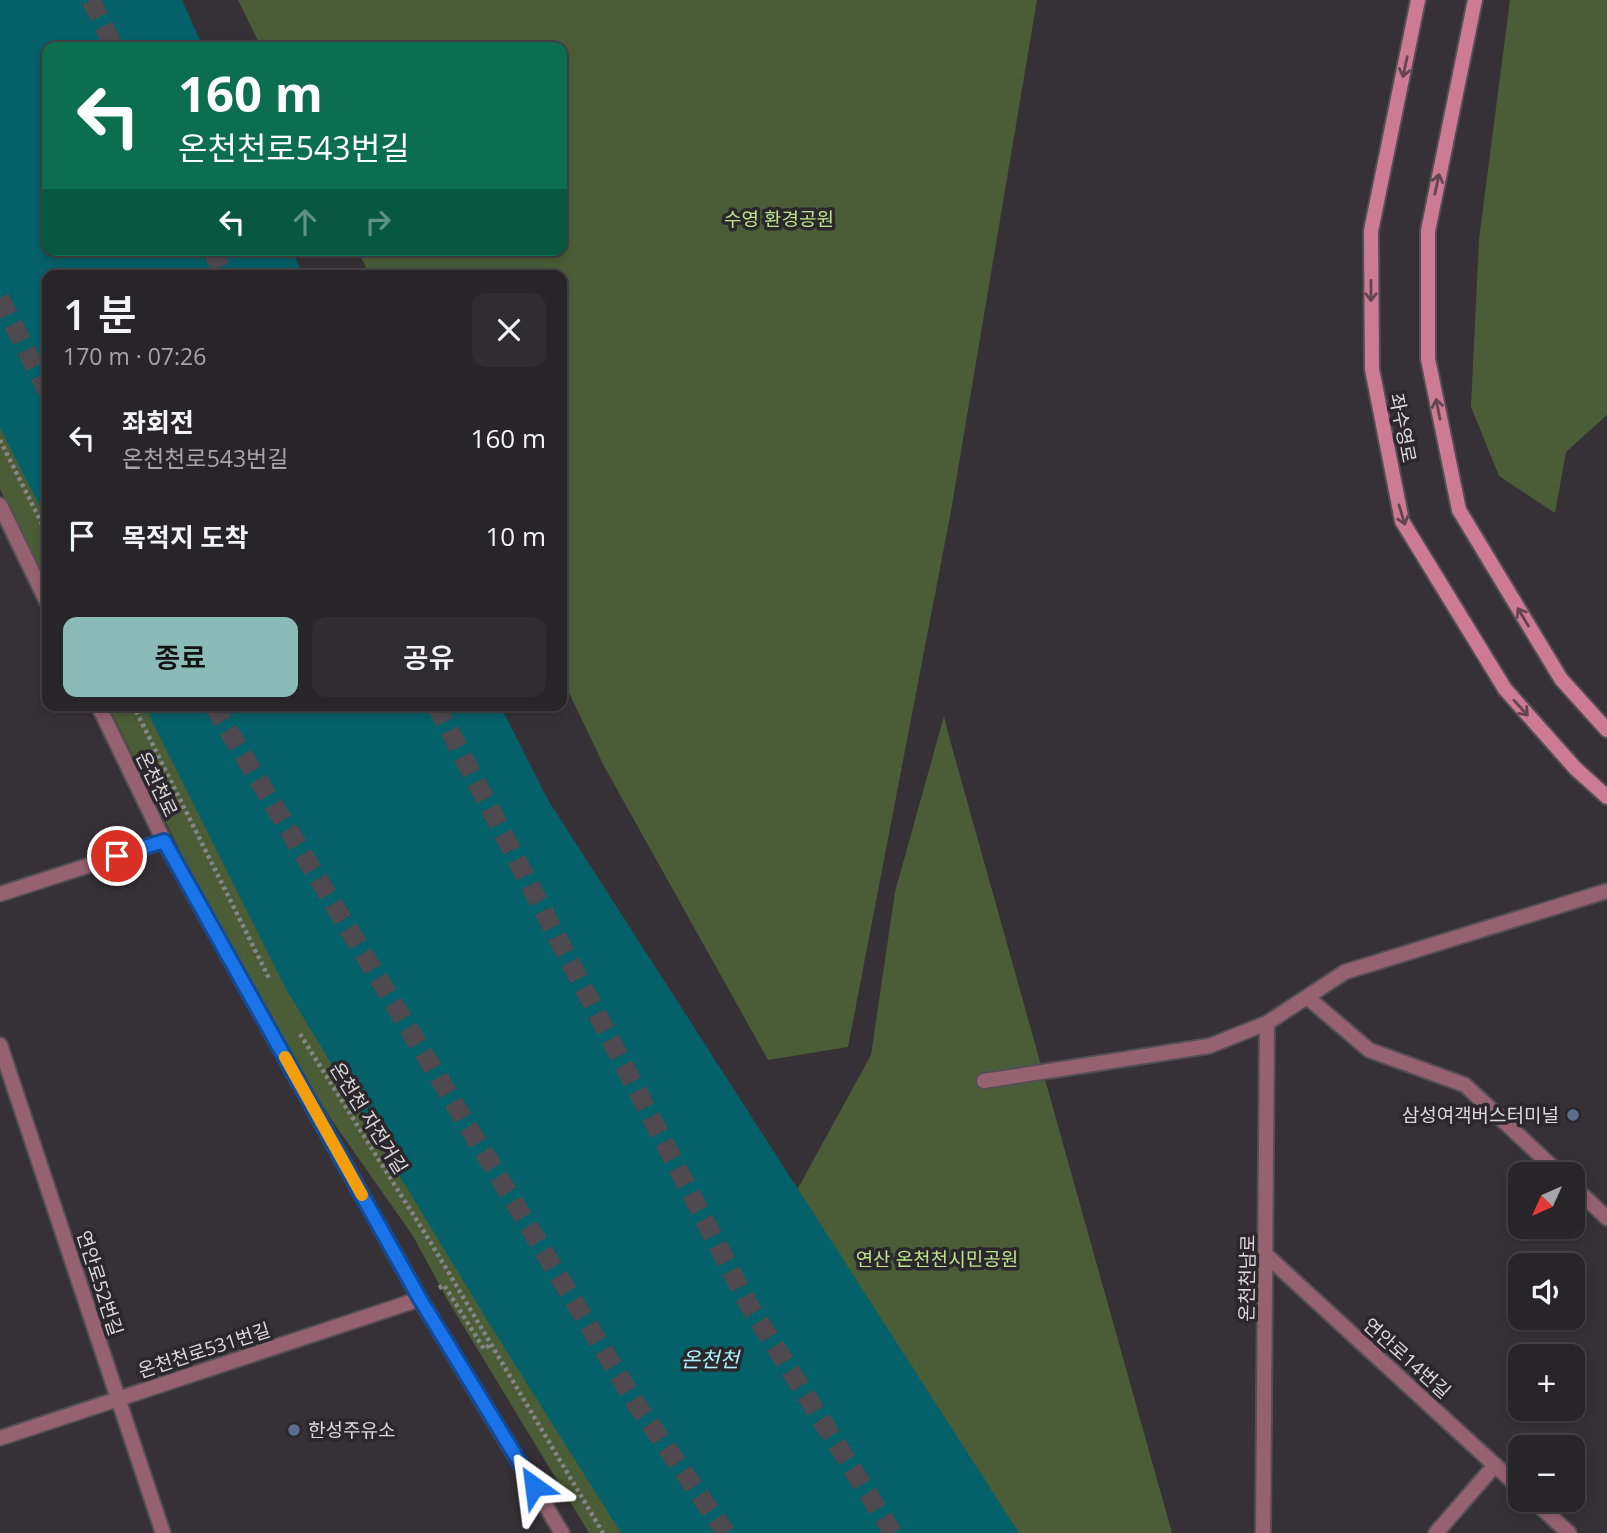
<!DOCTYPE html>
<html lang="ko">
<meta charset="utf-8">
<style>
:root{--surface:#282528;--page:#302d30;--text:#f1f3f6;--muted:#a5a5a8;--line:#444245;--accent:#8bbbb9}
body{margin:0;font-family:"Open Sans","Noto Sans KR",sans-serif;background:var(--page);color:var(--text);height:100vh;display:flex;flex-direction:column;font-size:26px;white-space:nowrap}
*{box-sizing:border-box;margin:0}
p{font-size:23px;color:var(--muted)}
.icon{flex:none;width:38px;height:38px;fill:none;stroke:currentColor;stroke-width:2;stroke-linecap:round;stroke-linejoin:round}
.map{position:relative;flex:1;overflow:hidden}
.panel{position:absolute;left:42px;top:270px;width:525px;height:441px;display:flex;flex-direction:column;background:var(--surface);border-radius:14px;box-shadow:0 4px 10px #0003,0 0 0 2px var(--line)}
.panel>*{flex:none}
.banner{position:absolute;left:42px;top:42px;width:525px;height:214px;border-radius:14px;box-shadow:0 4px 10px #0003,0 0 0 2px var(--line);background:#0b6e4f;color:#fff;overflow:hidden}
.needle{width:46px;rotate:225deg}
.controls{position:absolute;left:1508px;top:1162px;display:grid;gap:14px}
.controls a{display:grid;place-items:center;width:77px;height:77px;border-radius:14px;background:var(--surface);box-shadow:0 4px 10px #0003,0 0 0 2px var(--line);font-size:35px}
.pin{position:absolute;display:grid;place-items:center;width:60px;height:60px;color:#fff;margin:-30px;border:4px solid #fff;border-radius:50%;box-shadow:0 2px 7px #0007}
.me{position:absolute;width:77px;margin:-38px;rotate:329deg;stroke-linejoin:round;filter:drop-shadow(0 0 5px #0008)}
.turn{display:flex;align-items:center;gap:24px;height:147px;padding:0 21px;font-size:32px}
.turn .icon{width:91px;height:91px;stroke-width:2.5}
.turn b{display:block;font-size:49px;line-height:60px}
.lanes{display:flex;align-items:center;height:66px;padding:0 21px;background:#0003;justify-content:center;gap:35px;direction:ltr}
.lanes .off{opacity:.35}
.round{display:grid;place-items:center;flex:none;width:74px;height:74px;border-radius:14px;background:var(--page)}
.overview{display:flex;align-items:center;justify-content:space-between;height:119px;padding:0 21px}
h1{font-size:42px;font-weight:600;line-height:52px}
.action{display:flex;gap:14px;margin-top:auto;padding:14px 21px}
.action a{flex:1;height:80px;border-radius:14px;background:var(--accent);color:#111;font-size:28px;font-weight:600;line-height:80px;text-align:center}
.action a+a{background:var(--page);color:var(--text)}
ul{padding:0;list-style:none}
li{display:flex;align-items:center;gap:21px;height:98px;padding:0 21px}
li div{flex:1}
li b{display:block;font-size:26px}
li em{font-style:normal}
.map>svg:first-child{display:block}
</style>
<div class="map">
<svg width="1607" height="1533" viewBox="0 0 1607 1533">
<rect width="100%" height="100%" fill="#363136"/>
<path fill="#4b5d37" d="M238,0H1037L951,511L848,1047L768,1060L604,766L562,678V275H369L358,250H562V47H261Z
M1510,0H1607V415L1566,452L1555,513L1499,476L1471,407L1479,239Z
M0,382L47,476V584L0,489Z
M108,705H170L673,1533H589L447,1299L413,1236L333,1122L244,980Z
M944,716L948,733L1172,1533H930L758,1261L871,1055L895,892Z"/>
<path fill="#046069" d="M0,0H182L203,47H47V250H292L303,275H47V520L0,428Z
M144,705H500L548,800L1019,1533H621L492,1328L286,989Z"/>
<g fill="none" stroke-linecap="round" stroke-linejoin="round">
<path stroke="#4f4a4f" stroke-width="19" stroke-dasharray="19 10" stroke-linecap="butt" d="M91,0L114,47
M212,250L224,275
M0,298L47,391
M213,705L635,1402L726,1533
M436,705L750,1307L893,1533"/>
<defs>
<path id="service" d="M1436,1533L1495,1465"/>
<path id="minor" d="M0,894L164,841
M1307,997L1369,1050L1465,1085L1560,1174
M0,1045L163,1533
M984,1081L1209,1046L1267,1023L1345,972L1607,891
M1573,1186L1607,1218
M1266,1255L1521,1489
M1533,1500L1569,1533"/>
<path id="tertiary" d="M0,505L47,602
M98,705L164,841L420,1299L562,1533
M0,1438L420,1299
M1263,1533L1267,1023"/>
<path id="secondary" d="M1418,0L1371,231L1372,369L1402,521L1505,689L1575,768L1607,797
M1475,0L1428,231V359L1459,510L1561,679L1607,730"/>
</defs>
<use href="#service" stroke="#544f54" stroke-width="18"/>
<use href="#minor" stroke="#544f54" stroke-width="18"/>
<use href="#tertiary" stroke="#544f54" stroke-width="18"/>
<use href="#secondary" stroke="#544f54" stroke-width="18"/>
<path stroke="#888488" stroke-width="4.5" stroke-dasharray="3.5 3.5" stroke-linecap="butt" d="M0,440L47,534
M133,705L269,978
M300,1034L431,1243L603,1533
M439,1288L444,1285L484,1349L490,1345"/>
<use href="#service" stroke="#966271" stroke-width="14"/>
<use href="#minor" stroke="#966271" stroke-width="14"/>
<use href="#tertiary" stroke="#966271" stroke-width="14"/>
<use href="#secondary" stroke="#cd7b94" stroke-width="14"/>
</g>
<defs><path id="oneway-shaft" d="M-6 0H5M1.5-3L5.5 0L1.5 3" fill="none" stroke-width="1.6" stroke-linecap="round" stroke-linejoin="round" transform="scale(1.75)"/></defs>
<g stroke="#644450">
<use href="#oneway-shaft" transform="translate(1405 67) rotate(102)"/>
<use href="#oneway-shaft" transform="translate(1437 184) rotate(-78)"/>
<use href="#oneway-shaft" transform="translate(1371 291) rotate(90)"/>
<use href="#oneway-shaft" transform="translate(1438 409) rotate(-101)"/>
<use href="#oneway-shaft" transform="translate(1402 515) rotate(73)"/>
<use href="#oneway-shaft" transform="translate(1523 617) rotate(-121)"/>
<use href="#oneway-shaft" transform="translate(1521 708) rotate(48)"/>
</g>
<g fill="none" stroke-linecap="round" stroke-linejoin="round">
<defs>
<path id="route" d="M117,856L164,841L420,1299L534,1486"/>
</defs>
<use href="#route" stroke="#114b97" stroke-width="18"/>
<use href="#route" stroke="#1a73e8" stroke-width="12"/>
<path stroke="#f59e0b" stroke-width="12" d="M285,1057L362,1195"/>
</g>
<g fill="#5c6f8a" stroke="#2c272c" stroke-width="2.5">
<circle cx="1573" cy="1115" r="7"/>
<circle cx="294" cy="1430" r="7"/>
</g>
<g text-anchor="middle" stroke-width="7" stroke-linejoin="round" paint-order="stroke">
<g font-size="19" fill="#bae38a" stroke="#2c272c">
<text x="779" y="226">수영 환경공원</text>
<text x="937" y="1266">연산 온천천시민공원</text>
</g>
<g font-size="19" fill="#dbd8db" stroke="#2c272c">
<text transform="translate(1403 428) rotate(79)" y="7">좌수영로</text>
<text transform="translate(157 784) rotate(64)" y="7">온천천로</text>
<text transform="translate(369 1118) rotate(58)" y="7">온천천 자전거길</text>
<text transform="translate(1247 1278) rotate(-89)" y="7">온천천남로</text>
<text transform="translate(100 1283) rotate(72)" y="7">연안로52번길</text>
<text transform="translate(204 1350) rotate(-18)" y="7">온천천로531번길</text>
<text transform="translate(1407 1358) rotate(42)" y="7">연안로14번길</text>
</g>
<g font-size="19" fill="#dbd8db" stroke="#2c272c" text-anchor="end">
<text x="1559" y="1122">삼성여객버스터미널</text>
<text x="308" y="1437" text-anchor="start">한성주유소</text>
</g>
<g font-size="21" font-style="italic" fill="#a7f1fc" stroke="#2c272c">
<text x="710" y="1367">온천천</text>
</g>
</g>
</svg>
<div class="controls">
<a><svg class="needle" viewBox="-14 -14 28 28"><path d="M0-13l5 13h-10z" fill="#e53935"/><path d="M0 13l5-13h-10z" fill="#a5a5a8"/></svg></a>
<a><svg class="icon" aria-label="sound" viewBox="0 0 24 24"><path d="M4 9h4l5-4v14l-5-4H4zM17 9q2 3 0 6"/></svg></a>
<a>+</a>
<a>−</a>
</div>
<div class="pin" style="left:117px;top:856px;background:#d93025"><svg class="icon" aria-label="arrive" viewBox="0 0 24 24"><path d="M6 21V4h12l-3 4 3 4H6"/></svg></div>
<svg class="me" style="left:534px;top:1486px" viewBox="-20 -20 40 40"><path d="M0-17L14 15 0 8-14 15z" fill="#1a73e8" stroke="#fff" stroke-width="4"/></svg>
<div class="banner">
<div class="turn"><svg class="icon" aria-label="left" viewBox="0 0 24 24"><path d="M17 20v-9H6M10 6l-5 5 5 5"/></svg><div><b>160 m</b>온천천로543번길</div></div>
<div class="lanes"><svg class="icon" aria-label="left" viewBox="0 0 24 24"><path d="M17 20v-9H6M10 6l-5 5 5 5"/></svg><svg class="icon off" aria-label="ahead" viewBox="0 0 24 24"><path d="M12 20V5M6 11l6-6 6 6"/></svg><svg class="icon off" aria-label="right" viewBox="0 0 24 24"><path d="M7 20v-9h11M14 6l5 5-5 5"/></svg></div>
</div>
<section class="panel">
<div class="overview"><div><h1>1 분</h1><p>170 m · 07:26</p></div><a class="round"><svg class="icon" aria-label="close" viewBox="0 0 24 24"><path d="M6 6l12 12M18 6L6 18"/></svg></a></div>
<ul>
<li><svg class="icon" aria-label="left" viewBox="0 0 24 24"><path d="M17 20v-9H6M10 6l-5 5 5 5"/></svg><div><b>좌회전</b><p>온천천로543번길</p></div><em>160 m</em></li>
<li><svg class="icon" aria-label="arrive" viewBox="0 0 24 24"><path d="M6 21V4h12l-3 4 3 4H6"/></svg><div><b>목적지 도착</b></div><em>10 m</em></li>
</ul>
<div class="action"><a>종료</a><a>공유</a></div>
</section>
</div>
